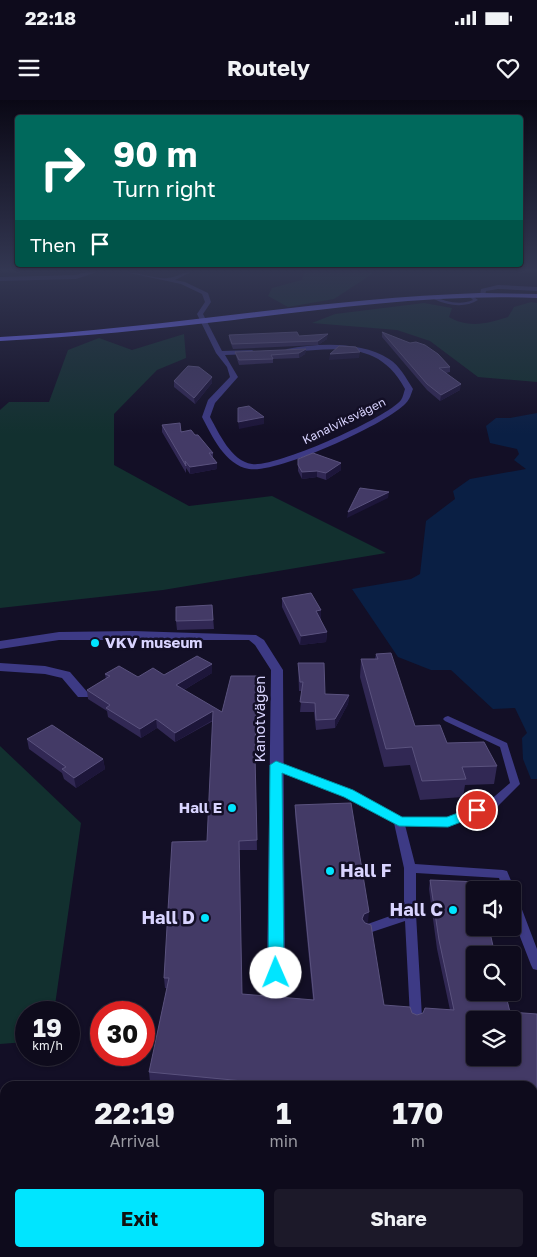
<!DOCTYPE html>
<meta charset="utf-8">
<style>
:root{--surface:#0e0b1c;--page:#1c1929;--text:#f1f3f6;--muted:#9b9ba3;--line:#2e2b3b;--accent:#00e5ff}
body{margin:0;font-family:"Golos Text",sans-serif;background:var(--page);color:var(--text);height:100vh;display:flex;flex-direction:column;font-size:19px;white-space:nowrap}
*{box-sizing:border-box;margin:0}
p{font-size:16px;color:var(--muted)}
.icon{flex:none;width:28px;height:28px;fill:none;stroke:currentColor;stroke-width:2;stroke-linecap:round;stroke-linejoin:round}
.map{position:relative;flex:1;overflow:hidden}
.side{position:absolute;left:0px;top:981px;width:538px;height:176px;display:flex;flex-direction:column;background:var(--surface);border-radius:15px 15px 0 0;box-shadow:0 1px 4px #0004,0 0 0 1px var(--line)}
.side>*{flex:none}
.guide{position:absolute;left:15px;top:15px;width:508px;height:152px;border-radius:5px;box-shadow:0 1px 4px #0004,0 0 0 1px var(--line);background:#00695c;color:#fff;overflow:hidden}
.buttons{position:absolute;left:466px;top:781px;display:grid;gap:10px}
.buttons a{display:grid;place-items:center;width:55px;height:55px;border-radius:5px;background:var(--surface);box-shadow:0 1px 4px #0004,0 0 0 1px var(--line);font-size:25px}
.speed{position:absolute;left:15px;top:901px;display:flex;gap:10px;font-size:25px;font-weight:700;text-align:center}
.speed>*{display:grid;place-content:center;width:65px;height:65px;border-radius:50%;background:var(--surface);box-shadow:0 1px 4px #0004,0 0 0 1px var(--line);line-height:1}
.speed small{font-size:12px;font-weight:400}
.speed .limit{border:8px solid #d22;background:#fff;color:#111}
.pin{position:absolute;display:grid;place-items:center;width:42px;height:42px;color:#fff;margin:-21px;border:2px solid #fff;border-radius:50%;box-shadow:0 1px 5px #0007}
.me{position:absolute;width:55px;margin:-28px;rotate:359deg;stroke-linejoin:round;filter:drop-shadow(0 0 4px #0008)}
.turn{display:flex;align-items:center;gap:18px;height:105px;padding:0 15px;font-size:22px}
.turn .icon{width:65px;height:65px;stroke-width:2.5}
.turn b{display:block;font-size:35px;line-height:42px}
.then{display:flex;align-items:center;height:48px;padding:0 15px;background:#0003;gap:10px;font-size:19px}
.eta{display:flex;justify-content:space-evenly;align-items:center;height:85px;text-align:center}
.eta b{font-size:30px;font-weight:700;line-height:35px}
.primary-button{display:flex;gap:10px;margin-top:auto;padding:10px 15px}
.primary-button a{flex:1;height:58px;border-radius:5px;background:var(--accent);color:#111;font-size:20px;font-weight:700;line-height:58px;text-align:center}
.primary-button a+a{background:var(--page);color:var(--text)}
.status{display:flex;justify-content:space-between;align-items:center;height:35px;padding:0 25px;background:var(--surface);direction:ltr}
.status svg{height:14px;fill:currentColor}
header{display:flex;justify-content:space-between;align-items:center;height:65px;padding:0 15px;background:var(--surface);font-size:22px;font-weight:700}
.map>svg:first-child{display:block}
</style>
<div class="status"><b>22:18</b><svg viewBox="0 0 49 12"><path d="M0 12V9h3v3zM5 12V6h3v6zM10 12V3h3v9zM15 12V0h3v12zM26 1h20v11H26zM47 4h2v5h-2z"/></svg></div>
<header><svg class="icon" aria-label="menu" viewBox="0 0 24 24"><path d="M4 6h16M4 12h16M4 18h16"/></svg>Routely<svg class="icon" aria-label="heart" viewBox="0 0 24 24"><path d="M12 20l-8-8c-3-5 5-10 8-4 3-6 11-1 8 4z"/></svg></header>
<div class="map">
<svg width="537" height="1157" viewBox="0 0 537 1157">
<rect width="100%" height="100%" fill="#130f26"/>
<path fill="#12302f" d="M304,172H371L372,174L334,199L288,207L268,196L272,188L302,180Z
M531,202L537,203V282L478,277L430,241L397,230L312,223L335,214L424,203L452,208L449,217C469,229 489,223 508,217L514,207Z
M184,234L186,258L157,270L114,314V365L189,406L272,396L386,453L163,490L0,508V310L9,302H49L68,250L99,238L132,250Z
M0,646L81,723L54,912H26V942L0,944Z"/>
<path fill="#0a1f44" d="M537,313V679H531L523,659L522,638L527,633L515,608L493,609L451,570H431L398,557L352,489L411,479L420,474L426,421L455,399L453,391L470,379L526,369L514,360L519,354L517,349L490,343L486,326L496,318H510Z"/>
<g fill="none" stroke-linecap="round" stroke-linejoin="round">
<path fill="#3d3a85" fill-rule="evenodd" d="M470,194L478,200C464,209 444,205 430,197L432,196C445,201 459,206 473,200L468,195Z
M448,616L507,643L520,684L496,708L452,725L448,726L405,725L415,764L503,770L507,771L515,790L512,793V790H503L499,778L416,773V814L422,917L421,921L416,923L411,921L410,917L405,821L369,833L365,831L363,828L365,825L404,811V768L394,723L345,697L273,667L271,665L273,663H279L353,691L401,717L447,718L488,702L510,683L500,647L445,621L443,619L445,617Z
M512,795L516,796L518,799L537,849V870L533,869L531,865L512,816Z"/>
<path fill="#3d3a85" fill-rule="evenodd" d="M87,172H97L76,179L0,181V177L76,175Z
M125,172C138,172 158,180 168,178C177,177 182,172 191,172L175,180L185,182L208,193L211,202L203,214L222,251L252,250L255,252L252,254L225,255L238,277L215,303L210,317C219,333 231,361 252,364C275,368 387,318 401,300C403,297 404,292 405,289C379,240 337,249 289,252L286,250L287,249C318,243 361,241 389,259C400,266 406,278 413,289C411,294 410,299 406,303C387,324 277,374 249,369C225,365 212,336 202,317L208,300L230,277L227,267L216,253L197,214L205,202L202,194L181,184Z
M498,185L537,187V191L498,189L486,191L485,196L480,195L481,189Z
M133,531L256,535L264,540L283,570L285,873L282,878L276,881L270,878L267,873L271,570L255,545L249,540H59L0,549V541L59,532Z
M0,563L45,566L70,572L89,594L88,597H78L62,578L45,574L0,571Z"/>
<path fill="#6f6bff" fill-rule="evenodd" d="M480,193L537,194V198C435,194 335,208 234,220C156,229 78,237 0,241V237C161,229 319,198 480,193Z"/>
</g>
<path fill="#312854" d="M382,232L450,267V272L446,273L460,290L440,301L427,290L382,237Z
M229,235L299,236L327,239L318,245L233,249L229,239Z
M306,249L305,254L299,258L273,259V263L239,265L236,256L235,252Z
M174,281L212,283L195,304L174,287Z
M162,325L195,335L213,353V358L217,369L190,374L186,368V373L162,332Z
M298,359L341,370L326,380L317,377L302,379L298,371Z
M282,498L321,519H320L327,532L326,542L300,545L282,507Z
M212,505L214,529L177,530L176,521Z
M376,554L415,626L447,643L497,666L494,684L465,685L463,697L420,700L410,665L384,667L360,577L361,559H375Z
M298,563L325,594L349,595L348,604L335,628L316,630L314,612H300L302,591H299Z
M212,564V573L184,590L255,663L257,750H239L242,894L313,900L295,715V705L368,822L365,823L384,905L417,915L450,910L437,849L429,789L430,780L491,839L510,912L537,914V1015H532V986H197L150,982L149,972L167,888H165L164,878L207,741L213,621L175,642L157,628L141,638L108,617L107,611L88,599L87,590L106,579L105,574L138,577L164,575Z
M27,639L103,659L105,669L76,688L64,679L62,673L29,649Z"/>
<path fill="#1d163a" d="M328,234L327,239L318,245V241Z
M306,249L305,254L299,258V253Z
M360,252L359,258L329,260L330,254Z
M212,277V283L195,304L194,298Z
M461,284L460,290L440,301L441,295Z
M264,317V324L239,329L238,322Z
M217,363V369L190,374V367Z
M341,363V370L326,380V373Z
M317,371V377L302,379V372Z
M389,392L388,398L347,418L348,412Z
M321,510V519L316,520V511Z
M327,532L326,542L300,545L301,536Z
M212,564V573L177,594L176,585Z
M349,595L348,604L335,628V619Z
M213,611V620L175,642V633Z
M156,619L157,628L141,638L140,629Z
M103,659L105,669L76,688L74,678Z
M369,812L368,822L363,824L362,819L364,814Z"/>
<path fill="#433a66" stroke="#5a527e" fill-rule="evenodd" d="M297,232L299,236L328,234L318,241L232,244L229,235Z
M382,232L410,243L416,242L425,245L438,254L450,267L439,268L461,284L441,295L427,284Z
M339,246L356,247L360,252L330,254Z
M306,249L299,253L271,255L273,259L239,260L235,252Z
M188,266L199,267L212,277L194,298L174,281Z
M249,306L264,317L238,322V308Z
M180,323L181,332L191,330L195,335H198L213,353H209L217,363L190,367L185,361L186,366L162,325Z
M313,353L341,363L326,373L317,371L302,372L298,365V359Z
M360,388L389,392L348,412Z
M311,493L321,510L316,511L327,532L301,536L282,498Z
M212,505L213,520L176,521V507Z
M391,553L415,626L440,625L447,643L484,642L497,666L462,667L466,679L422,681L412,647L386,649L361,559H378L376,554Z
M197,556L212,564L176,585L222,612L231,576H257L255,656L257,740L239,741L242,894L314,900L295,705L351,703L369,812L364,814L362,819L365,823L371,825L384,905L410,907L412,913L417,915L423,913L425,908L454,910L439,840L430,780L480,782L481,790H475V828H489L495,855H475V892H505L510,912L537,914V1005H532V986H295L149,972L169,878H164L172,742L207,741L213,611L175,633L156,619L140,629L106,608L110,605L87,590L110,576L105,574L119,566L138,577L153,568L164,575ZM475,920H512V958H475Z
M298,563H324L325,594L349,595L335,619L316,620L315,603L300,602L303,582H300Z
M52,625L103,659L74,678L62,669L66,667L27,639Z
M211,1152H239L238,1157H210Z"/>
<linearGradient id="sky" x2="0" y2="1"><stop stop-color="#0a0815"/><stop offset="0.51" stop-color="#333752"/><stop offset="1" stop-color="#333752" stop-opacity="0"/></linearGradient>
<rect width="537" height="334" fill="url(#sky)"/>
<path fill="#00e5ff" stroke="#0095a6" d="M276,661L353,690L402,717H447L477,706L482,707L484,710L482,714L448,727L399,726L344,697L282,673L284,873L282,878L276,880L270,878L268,873L270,665Z"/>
<g fill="#00e5ff" stroke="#130f26" stroke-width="2">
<circle cx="95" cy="543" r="5"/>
<circle cx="232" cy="708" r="5"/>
<circle cx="330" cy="771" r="5"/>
<circle cx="453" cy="810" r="5"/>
<circle cx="205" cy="818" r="5"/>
</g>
<g text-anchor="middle" stroke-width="5" stroke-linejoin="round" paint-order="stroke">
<g font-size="12" fill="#d9d4ff" stroke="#130f26">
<text transform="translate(344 321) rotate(-26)" y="4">Kanalviksvägen</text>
</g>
<g font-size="15" font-weight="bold" fill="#d9d4ff" stroke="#130f26" text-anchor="start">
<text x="105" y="548">VKV museum</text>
<text x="222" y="713" text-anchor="end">Hall E</text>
</g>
<g font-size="15" fill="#d9d4ff" stroke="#130f26">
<text transform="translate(260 619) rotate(-90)" y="5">Kanotvägen</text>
</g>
<g font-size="18" font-weight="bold" fill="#d9d4ff" stroke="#130f26" text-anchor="end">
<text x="340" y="777" text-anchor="start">Hall F</text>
<text x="443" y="816">Hall C</text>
<text x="195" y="824">Hall D</text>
</g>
</g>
</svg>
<div class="buttons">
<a><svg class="icon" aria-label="sound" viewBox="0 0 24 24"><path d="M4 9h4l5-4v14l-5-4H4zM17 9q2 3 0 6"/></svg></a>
<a><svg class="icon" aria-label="search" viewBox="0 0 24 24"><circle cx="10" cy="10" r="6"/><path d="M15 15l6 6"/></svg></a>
<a><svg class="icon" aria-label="layers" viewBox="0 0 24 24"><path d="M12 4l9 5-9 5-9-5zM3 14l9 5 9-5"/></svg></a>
</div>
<div class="speed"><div>19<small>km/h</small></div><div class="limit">30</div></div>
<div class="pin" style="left:477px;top:710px;background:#d93025"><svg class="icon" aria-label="arrive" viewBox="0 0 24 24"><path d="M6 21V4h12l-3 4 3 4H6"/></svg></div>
<svg class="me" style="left:276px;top:873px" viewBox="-20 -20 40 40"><circle r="19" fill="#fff"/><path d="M0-13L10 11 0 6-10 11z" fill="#00e5ff"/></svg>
<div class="guide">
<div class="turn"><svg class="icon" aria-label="right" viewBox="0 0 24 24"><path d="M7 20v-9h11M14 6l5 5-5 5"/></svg><div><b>90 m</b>Turn right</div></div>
<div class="then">Then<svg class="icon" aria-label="arrive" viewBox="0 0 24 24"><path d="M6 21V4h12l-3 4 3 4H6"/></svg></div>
</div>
<section class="side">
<div class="eta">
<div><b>22:19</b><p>Arrival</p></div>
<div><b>1</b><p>min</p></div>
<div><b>170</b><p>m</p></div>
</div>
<div class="primary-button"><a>Exit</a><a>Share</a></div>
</section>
</div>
